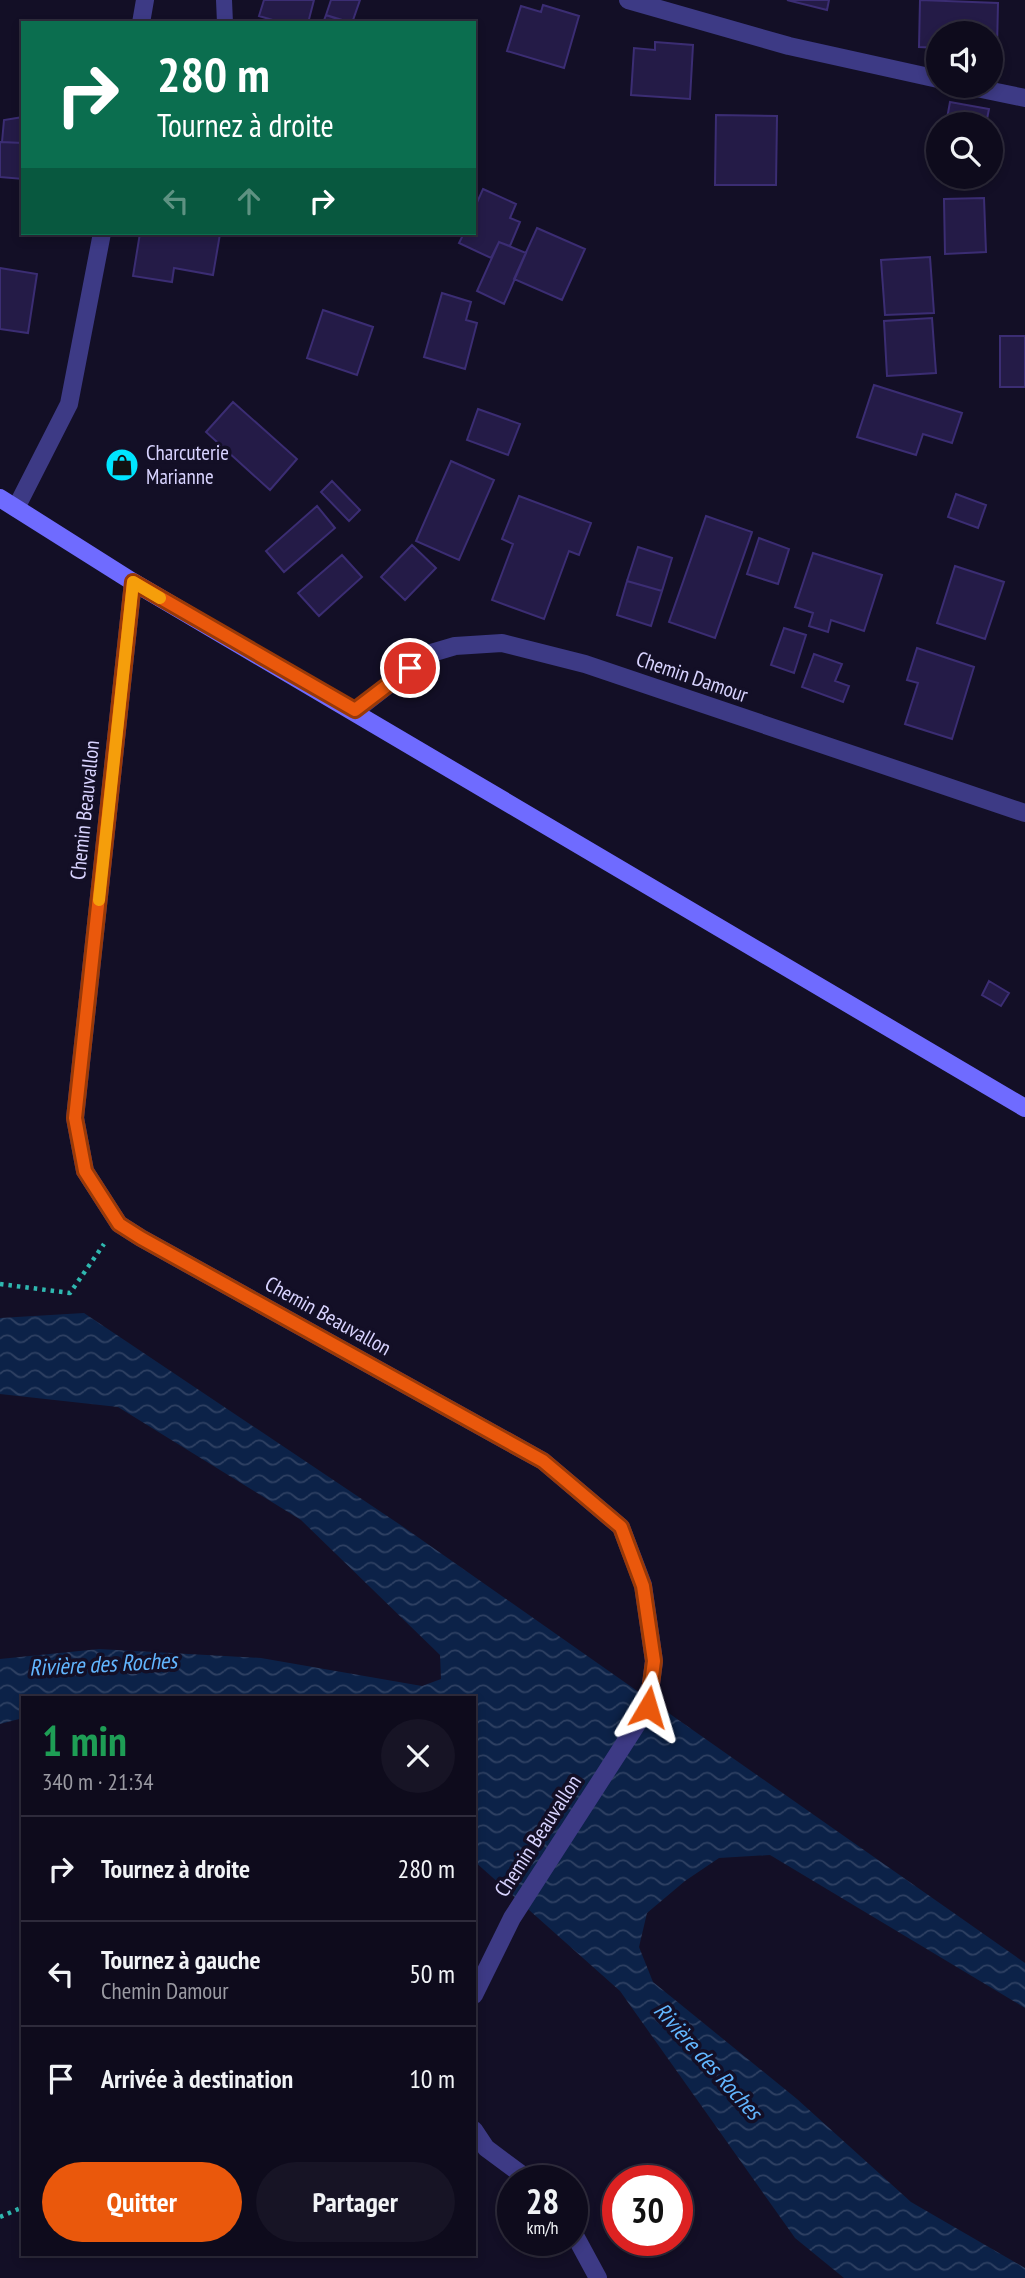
<!DOCTYPE html>
<html lang="fr">
<meta charset="utf-8">
<style>
:root{--surface:#0e0b1c;--page:#171425;--text:#f1f3f6;--muted:#9b9ba3;--line:#2e2b3b;--accent:#ea580c}
body{margin:0;font-family:"PT Sans Narrow",sans-serif;background:var(--page);color:var(--text);height:100vh;display:flex;flex-direction:column;font-size:26px;white-space:nowrap}
*{box-sizing:border-box;margin:0}
p{font-size:23px;color:var(--muted)}
.icon{flex:none;width:38px;height:38px;fill:none;stroke:currentColor;stroke-width:2;stroke-linecap:round;stroke-linejoin:round}
.map{position:relative;flex:1;overflow:hidden}
.details{position:absolute;left:21px;top:1696px;width:455px;height:560px;display:flex;flex-direction:column;background:var(--surface);border-radius:0px;box-shadow:0 4px 10px #0003,0 0 0 2px var(--line)}
.details>*{flex:none}
.top-card{position:absolute;left:21px;top:21px;width:455px;height:214px;border-radius:0px;box-shadow:0 4px 10px #0003,0 0 0 2px var(--line);background:#0b6e4f;color:#fff;overflow:hidden}
.tools{position:absolute;left:926px;top:21px;display:grid;gap:14px}
.tools a{display:grid;place-items:center;width:77px;height:77px;border-radius:50%;background:var(--surface);box-shadow:0 4px 10px #0003,0 0 0 2px var(--line);font-size:35px}
.speed{position:absolute;left:497px;top:2165px;display:flex;gap:14px;font-size:35px;font-weight:700;text-align:center}
.speed>*{display:grid;place-content:center;width:91px;height:91px;border-radius:50%;background:var(--surface);box-shadow:0 4px 10px #0003,0 0 0 2px var(--line);line-height:1}
.speed small{font-size:18px;font-weight:400}
.speed .limit{border:10px solid #d22;background:#fff;color:#111}
.pin{position:absolute;display:grid;place-items:center;width:60px;height:60px;color:#fff;margin:-30px;border:4px solid #fff;border-radius:50%;box-shadow:0 2px 7px #0007}
.me{position:absolute;width:77px;margin:-38px;rotate:7deg;stroke-linejoin:round;filter:drop-shadow(0 0 5px #0008)}
.turn{display:flex;align-items:center;gap:24px;height:147px;padding:0 21px;font-size:32px}
.turn .icon{width:91px;height:91px;stroke-width:2.5}
.turn b{display:block;font-size:49px;line-height:60px}
.lanes{display:flex;align-items:center;height:66px;padding:0 21px;background:#0003;justify-content:center;gap:35px;direction:ltr}
.lanes .off{opacity:.35}
.round{display:grid;place-items:center;flex:none;width:74px;height:74px;border-radius:37px;background:var(--page)}
.overview{display:flex;align-items:center;justify-content:space-between;height:119px;padding:0 21px}
h1{font-size:42px;font-weight:700;line-height:52px;color:#1e9e55}
.button{display:flex;gap:14px;margin-top:auto;padding:14px 21px}
.button a{flex:1;height:80px;border-radius:42px;background:var(--accent);color:#fff;font-size:28px;font-weight:700;line-height:80px;text-align:center}
.button a+a{background:var(--page);color:var(--text)}
ul{padding:0;list-style:none}
li{display:flex;align-items:center;gap:21px;height:105px;padding:0 21px;border-top:2px solid var(--line)}
li div{flex:1}
li b{display:block;font-size:26px}
li em{font-style:normal}
.map>svg:first-child{display:block}
</style>
<div class="map">
<svg width="1025" height="2278" viewBox="0 0 1025 2278">
<defs>
<pattern id="water-waves" width="16" height="10" patternUnits="userSpaceOnUse" patternTransform="scale(1.75)"><rect width="16" height="10" fill="#0c2248"/><path d="M0 5q4-4 8 0t8 0" fill="none" stroke="#2f4163"/></pattern>
</defs>
<rect width="100%" height="100%" fill="#130f26"/>
<path fill="url(#water-waves)" d="M84,1313L402,1526L1025,1963V2008L770,1855L719,1858L685,1881L647,1913L639,1947L653,1982L797,2099L911,2202L1025,2268V2278H844L795,2238L620,1991L474,1861V1698L103,1695L23,1698V1718L0,1724V1659L99,1649L261,1658L422,1686L441,1679L440,1655L301,1520L118,1407L0,1394V1318Z"/>
<path fill="#241b47" stroke="#3b2d73" stroke-width="2" d="M264,0H314L308,23H283L259,16Z
M331,0H360L352,23L326,15Z
M787,0H829L827,10Z
M920,0L998,3L997,49H990V33H938V48L919,47Z
M543,5L579,16L564,68L507,51L521,6L541,12Z
M326,15L349,23H323Z
M655,42L693,45L690,99L631,95L634,48L655,50Z
M950,102L989,109L986,124H946Z
M716,115L777,116L776,185H715Z
M23,117V143L2,142L4,120Z
M0,142L23,143V179L0,177Z
M483,189L516,204L510,218L520,222L510,246L499,242L491,258L459,243L464,233H474V209Z
M984,198L986,252L945,254L944,199Z
M537,228L585,249L562,300L514,279Z
M140,233L220,234L213,275L174,268L172,282L133,276Z
M499,242L526,253L504,304L477,291Z
M930,257L934,313L885,315L881,260Z
M0,268L37,274L28,333L0,329Z
M442,293L471,302L466,320L477,323L465,369L424,357Z
M323,310L373,327L357,375L307,358Z
M932,318L936,373L887,376L884,321Z
M1000,336H1025V387H1000Z
M874,385L962,413L952,443L923,434L916,455L857,437Z
M233,402L297,459L270,490L206,432Z
M478,409L520,424L508,455L467,440Z
M451,461L494,480L459,560L416,541Z
M332,481L360,510L349,521L321,492Z
M956,494L986,505L978,528L948,517Z
M519,496L591,523L579,555L569,551L544,619L492,600L513,544L502,539Z
M317,506L335,528L284,572L266,551Z
M706,516L752,532L715,638L669,622Z
M759,538L789,549L778,584L747,574Z
M412,545L436,568L405,600L381,577Z
M638,547L672,558L662,591L627,581Z
M813,553L882,575L864,631L831,620L828,632L809,626L813,613L795,607Z
M342,555L362,577L319,616L298,593Z
M955,566L1004,582L985,639L937,623Z
M627,581L662,591L651,626L617,615Z
M784,628L806,635L794,673L771,665Z
M917,648L974,667L952,739L905,724L918,683L907,680Z
M814,654L842,664L835,681L849,686L843,702L802,687Z
M989,981L1009,993L1001,1006L982,995Z"/>
<g fill="none" stroke-linecap="round" stroke-linejoin="round">
<path stroke="#2fb8b0" stroke-width="4.5" stroke-dasharray="3.5 5" stroke-linecap="butt" d="M0,1284L70,1293L104,1244
M0,2217L23,2207"/>
<path stroke="#3d3a85" stroke-width="16" d="M224,0L225,23"/>
<path stroke="#3d3a85" stroke-width="18" d="M628,0L789,46L938,79
M141,23L145,0
M967,86L1025,98
M16,508L69,404L102,233
M133,582L75,1118L85,1171L119,1224L141,1238L543,1461L621,1527L643,1585L654,1661L648,1707L512,1918L474,1995
M355,711L428,654L455,646L502,643L585,664L1025,813
M474,2130L486,2148L529,2180
M572,2230L598,2278"/>
<path stroke="#6f6bff" stroke-width="18" d="M0,498L133,582L1025,1108"/>
</g>
<g fill="none" stroke-linecap="round" stroke-linejoin="round">
<defs>
<path id="route" d="M410,668L355,710L133,582L75,1118L85,1171L119,1224L141,1238L543,1461L621,1527L643,1586L654,1661L648,1707"/>
</defs>
<use href="#route" stroke="#983908" stroke-width="18"/>
<use href="#route" stroke="#ea580c" stroke-width="12"/>
<path stroke="#f59e0b" stroke-width="12" d="M99,900L133,582L160,598"/>
</g>
<defs>
<symbol id="shop-disc" viewBox="-11 -11 22 22"><circle r="9.5" fill="#00e5ff" stroke="#130f26"/><path d="M-5-2.5h2.3a2.7 3.5 0 0 1 5.4 0H5L5.5 6h-11ZM-1.5-2.5h3a1.5 2.3 0 0 0-3 0Z" fill="#111"/></symbol>
</defs>
<g fill-rule="evenodd">
<use href="#shop-disc" x="103" y="446" width="38" height="38"/>
</g>
<g text-anchor="middle" stroke-width="7" stroke-linejoin="round" paint-order="stroke">
<g font-size="21" fill="#d9d4ff" stroke="#130f26" text-anchor="start">
<text x="146" y="460">Charcuterie<tspan x="146" dy="24">Marianne</tspan></text>
</g>
<g font-size="21" fill="#d9d4ff" stroke="#130f26">
<text transform="translate(692 677) rotate(19)" y="7">Chemin Damour</text>
<text transform="translate(85 810) rotate(-84)" y="7">Chemin Beauvallon</text>
<text transform="translate(328 1316) rotate(29)" y="7">Chemin Beauvallon</text>
<text transform="translate(538 1836) rotate(-57)" y="7">Chemin Beauvallon</text>
</g>
<g font-size="23" font-style="italic" fill="#62b6ff" stroke="#130f26">
<text transform="translate(103 1664) rotate(-3)" y="8">Rivière des Roches</text>
<text transform="translate(708 2061) rotate(48)" y="8">Rivière des Roches</text>
</g>
</g>
</svg>
<div class="tools">
<a><svg class="icon" aria-label="sound" viewBox="0 0 24 24"><path d="M4 9h4l5-4v14l-5-4H4zM17 9q2 3 0 6"/></svg></a>
<a><svg class="icon" aria-label="search" viewBox="0 0 24 24"><circle cx="10" cy="10" r="6"/><path d="M15 15l6 6"/></svg></a>
</div>
<div class="speed"><div>28<small>km/h</small></div><div class="limit">30</div></div>
<div class="pin" style="left:410px;top:668px;background:#d93025"><svg class="icon" aria-label="arrive" viewBox="0 0 24 24"><path d="M6 21V4h12l-3 4 3 4H6"/></svg></div>
<svg class="me" style="left:648px;top:1707px" viewBox="-20 -20 40 40"><path d="M0-17L14 15 0 8-14 15z" fill="#ea580c" stroke="#fff" stroke-width="4"/></svg>
<div class="top-card">
<div class="turn"><svg class="icon" aria-label="right" viewBox="0 0 24 24"><path d="M7 20v-9h11M14 6l5 5-5 5"/></svg><div><b>280 m</b>Tournez à droite</div></div>
<div class="lanes"><svg class="icon off" aria-label="left" viewBox="0 0 24 24"><path d="M17 20v-9H6M10 6l-5 5 5 5"/></svg><svg class="icon off" aria-label="ahead" viewBox="0 0 24 24"><path d="M12 20V5M6 11l6-6 6 6"/></svg><svg class="icon" aria-label="right" viewBox="0 0 24 24"><path d="M7 20v-9h11M14 6l5 5-5 5"/></svg></div>
</div>
<section class="details">
<div class="overview"><div><h1>1 min</h1><p>340 m · 21:34</p></div><a class="round"><svg class="icon" aria-label="close" viewBox="0 0 24 24"><path d="M6 6l12 12M18 6L6 18"/></svg></a></div>
<ul>
<li><svg class="icon" aria-label="right" viewBox="0 0 24 24"><path d="M7 20v-9h11M14 6l5 5-5 5"/></svg><div><b>Tournez à droite</b></div><em>280 m</em></li>
<li><svg class="icon" aria-label="left" viewBox="0 0 24 24"><path d="M17 20v-9H6M10 6l-5 5 5 5"/></svg><div><b>Tournez à gauche</b><p>Chemin Damour</p></div><em>50 m</em></li>
<li><svg class="icon" aria-label="arrive" viewBox="0 0 24 24"><path d="M6 21V4h12l-3 4 3 4H6"/></svg><div><b>Arrivée à destination</b></div><em>10 m</em></li>
</ul>
<div class="button"><a>Quitter</a><a>Partager</a></div>
</section>
</div>
